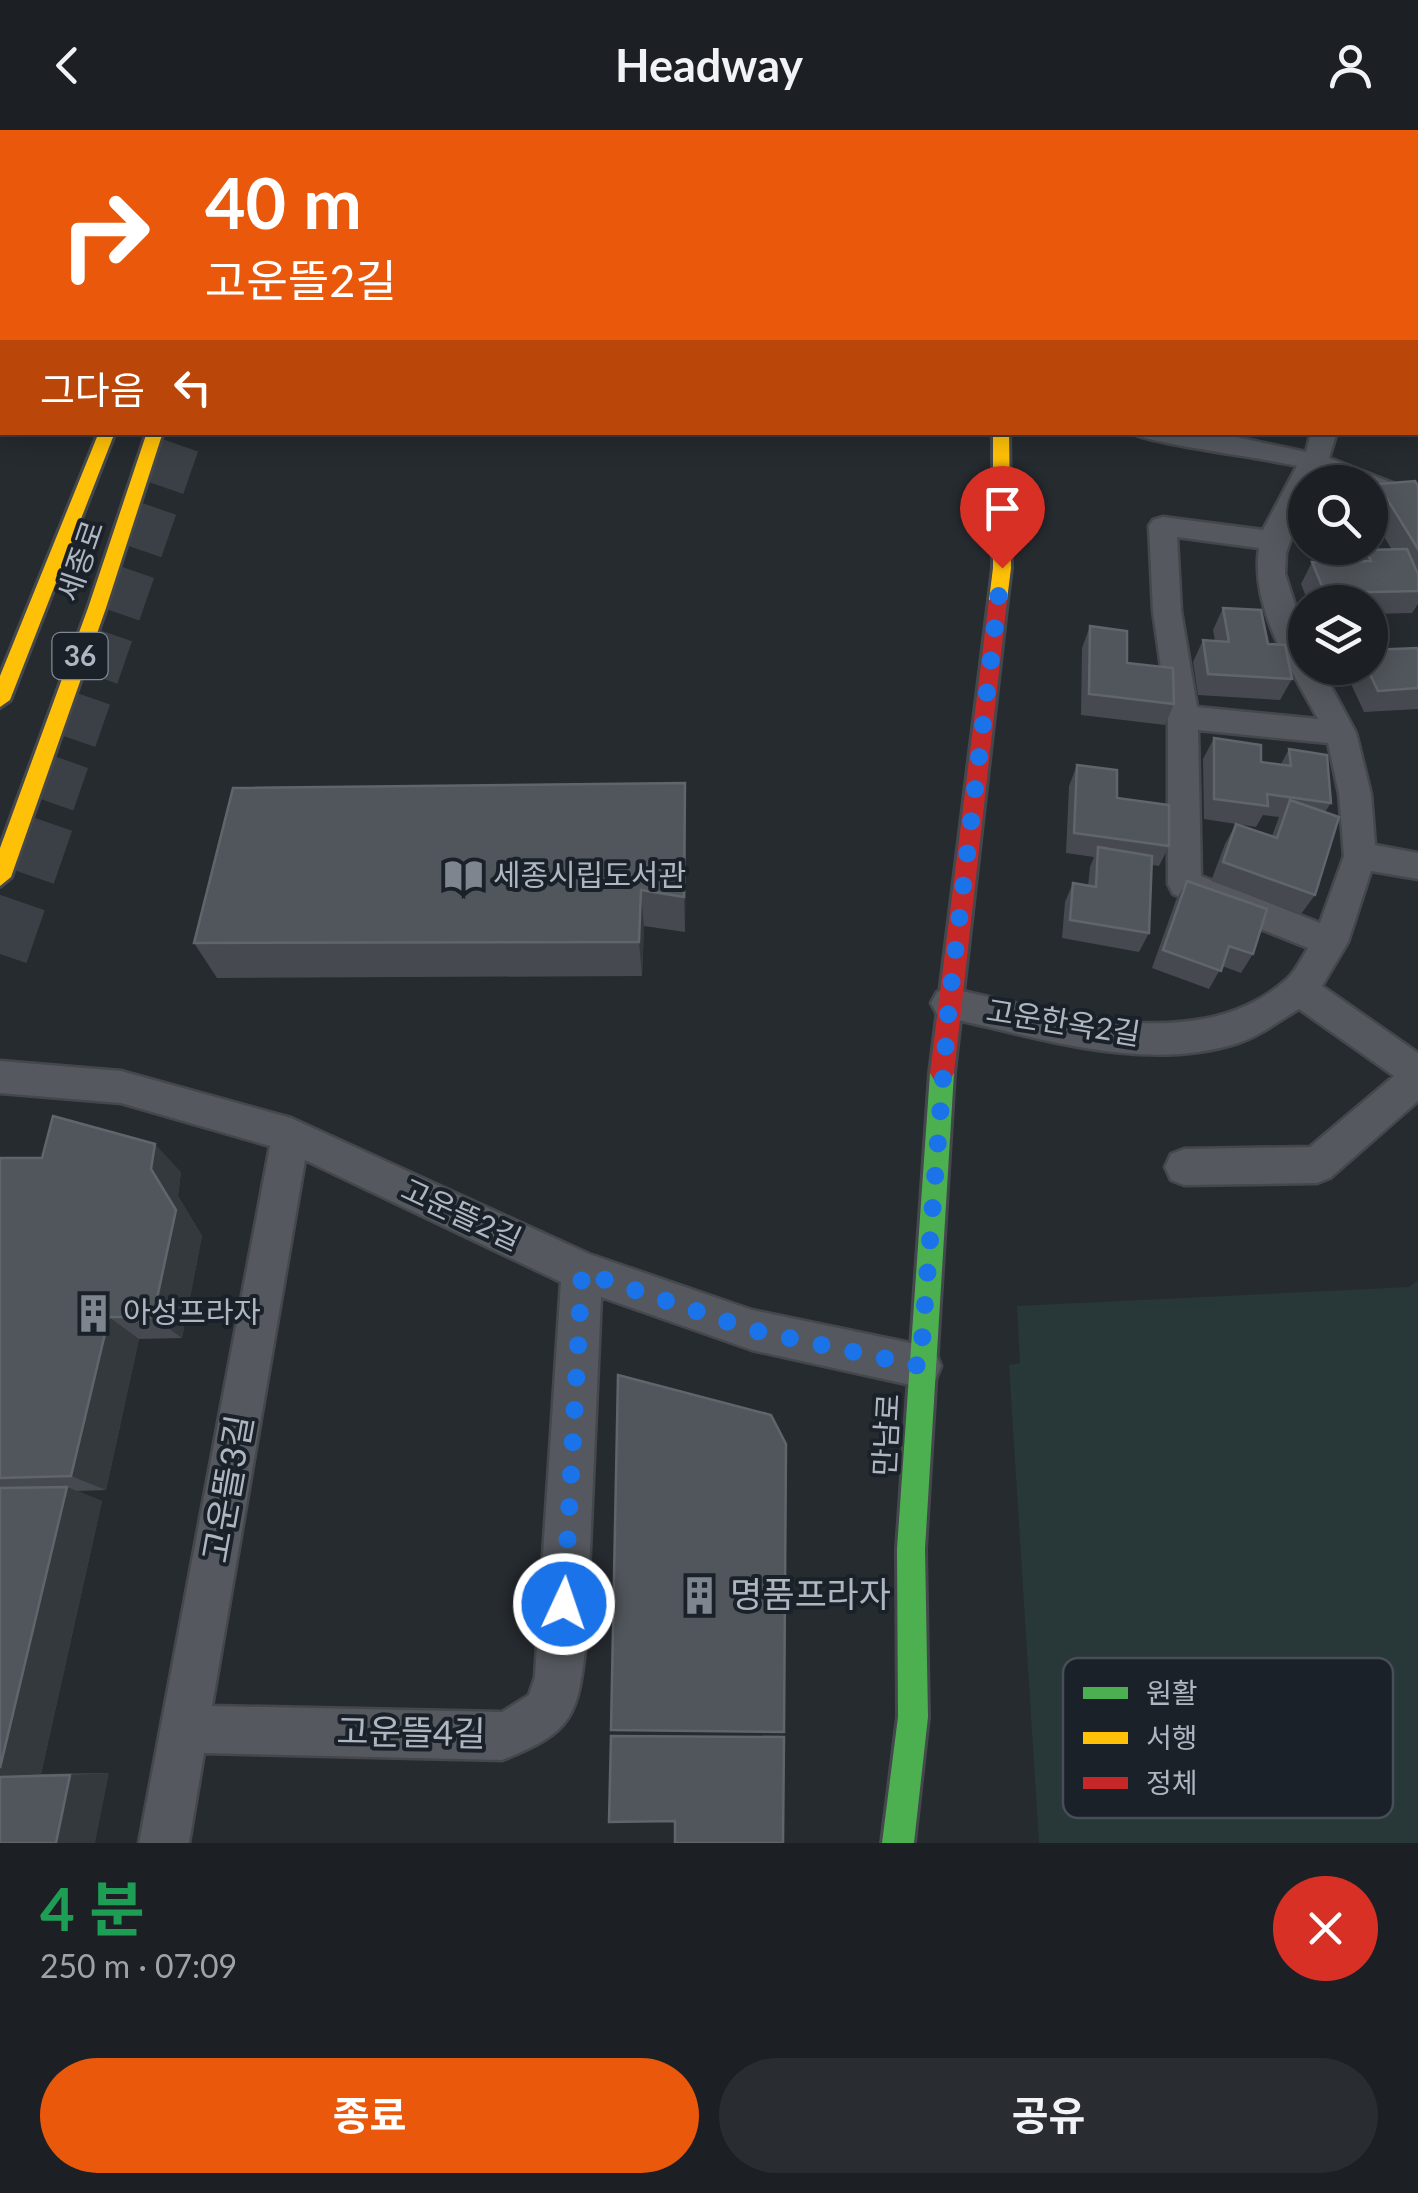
<!DOCTYPE html>
<html lang="ko">
<meta charset="utf-8">
<style>
:root{--surface:#1c2024;--page:#292d31;--text:#f1f3f6;--muted:#a0a3a6;--line:#3a3e41;--accent:#ea580c}
body{margin:0;font-family:Lato,"Noto Sans KR",sans-serif;background:var(--page);color:var(--text);height:100vh;display:flex;flex-direction:column;font-size:38px;white-space:nowrap}
*{box-sizing:border-box;margin:0}
p{font-size:32px;color:var(--muted)}
.icon{flex:none;width:55px;height:55px;fill:none;stroke:currentColor;stroke-width:2;stroke-linecap:round;stroke-linejoin:round}
.map{position:relative;height:1713px;overflow:hidden}
.panel{display:flex;flex-direction:column;background:var(--surface);flex:1}
.panel>*{flex:none}
.guide{position:absolute;left:0px;top:0px;width:1420px;height:305px;box-shadow:0 5px 25px #0003,0 0 0 2px var(--line);background:#ea580c;color:#fff;overflow:hidden}
.fabs{position:absolute;left:1288px;top:335px;display:grid;gap:20px}
.fabs a{display:grid;place-items:center;width:100px;height:100px;border-radius:50%;background:var(--surface);box-shadow:0 5px 25px #0003,0 0 0 2px var(--line);font-size:50px}
.pin{position:absolute;display:grid;place-items:center;width:85px;height:85px;color:#fff;margin:-102px -42px;border-radius:50% 50% 50% 0;rotate:-45deg;box-shadow:0 0 10px #0007}
.pin .icon{rotate:45deg}
.me{position:absolute;width:110px;margin:-55px;rotate:3deg;stroke-linejoin:round;filter:drop-shadow(0 0 8px #0008)}
.turn{display:flex;align-items:center;gap:35px;height:210px;padding:0 40px;font-size:45px}
.turn .icon{width:130px;height:130px;stroke-width:2.5}
.turn b{display:block;font-size:70px;line-height:85px}
.then{display:flex;align-items:center;height:95px;padding:0 40px;background:#0003;gap:20px;font-size:38px}
.round{display:grid;place-items:center;flex:none;width:105px;height:105px;border-radius:52px;background:var(--page)}
.summary{display:flex;align-items:center;justify-content:space-between;height:170px;padding:0 40px}
h1{font-size:60px;font-weight:700;line-height:75px;color:#1e9e55}
.cta{display:flex;gap:20px;margin-top:auto;padding:20px 40px}
.cta a{flex:1;height:115px;border-radius:60px;background:var(--accent);color:#fff;font-size:40px;font-weight:700;line-height:115px;text-align:center}
.cta a+a{background:var(--page);color:var(--text)}
header{display:flex;justify-content:space-between;align-items:center;height:130px;padding:0 40px;background:var(--surface);font-size:45px;font-weight:700}
.map>svg:first-child{display:block}
</style>
<header><svg class="icon" aria-label="back" viewBox="0 0 24 24"><path d="M15 5l-7 7 7 7"/></svg>Headway<svg class="icon" aria-label="person" viewBox="0 0 24 24"><circle cx="12" cy="8" r="4"/><path d="M4 21q1-7 8-7t8 7"/></svg></header>
<div class="map">
<svg width="1418" height="1713" viewBox="0 0 1418 1713">
<rect width="100%" height="100%" fill="#262b30"/>
<path fill="#283738" d="M1418,1150V1713H1039L1009,1235L1020,1233L1017,1176L1409,1157Z"/>
<g fill="none" stroke-linecap="round" stroke-linejoin="round">
<path stroke="#3b4046" stroke-width="45" stroke-dasharray="45 22" stroke-linecap="butt" d="M52,673L181,302"/>
<path stroke="#3b4046" stroke-width="56" stroke-dasharray="56 28" stroke-linecap="butt" d="M0,824L53,670"/>
<defs>
<path id="street" d="M1130,302H1213L1306,322L1311,302H1337L1329,328L1418,363V383L1370,362V352H1347L1319,343L1313,352H1305V368L1286,423L1285,444L1305,506V538H1321L1356,603L1371,664L1375,715L1418,723V749L1371,741L1348,812L1322,856L1418,923V971L1330,1048L1317,1053L1184,1055L1171,1050L1165,1037L1171,1024L1184,1019L1310,1017L1394,946L1299,879C1280,890 1260,906 1238,913C1145,943 1041,908 949,888L937,884L931,873L937,862L949,858C1052,880 1196,929 1286,850C1295,842 1302,828 1308,818L1173,764L1168,754V587L1153,481L1149,396L1153,390L1163,387L1263,400L1297,336C1271,329 1138,312 1130,302ZM1177,407L1259,418C1250,479 1291,538 1318,589L1197,577L1181,481ZM1198,600L1328,613L1339,664L1344,726L1320,793L1201,746Z
M0,931L121,941L291,988L589,1124L752,1180L920,1215L935,1221L941,1236L935,1251L920,1257L752,1220L601,1167L586,1511C578,1586 574,1602 502,1630L204,1623L189,1713H139L270,1016L121,973L0,963ZM305,1030L561,1152L535,1547L529,1565L502,1582L212,1576Z"/>
<path id="fast" d="M938,0H952L953,2H940Z
M0,144H2V152H0Z
M942,933L950,936L954,943L925,1419L928,1587L914,1713H882L898,1587L897,1419L930,943L934,936Z"/>
<path id="slow" d="M99,302H115L10,570L0,577V546Z
M147,302H163L106,478L11,747L0,756V718L88,478Z
M993,302H1009L1011,438L1007,470L998,476L989,470L993,438Z"/>
<path id="jam" d="M998,464L1007,470L954,943L950,950L942,953L934,950L930,943L989,470Z"/>
</defs>
<use href="#street" stroke="#44474b" stroke-width="5"/>
<use href="#fast" stroke="#44474b" stroke-width="6"/>
<use href="#slow" stroke="#44474b" stroke-width="6"/>
<use href="#jam" stroke="#44474b" stroke-width="6"/>
<use href="#street" fill="#55595f" fill-rule="evenodd"/>
<use href="#fast" fill="#4caf50" fill-rule="evenodd"/>
<use href="#slow" fill="#ffc107" fill-rule="evenodd"/>
<use href="#jam" fill="#c62828" fill-rule="evenodd"/>
</g>
<path fill="#464a50" fill-rule="evenodd" d="M328,0H516L517,2H329Z
M709,0H888L887,2H709Z
M1060,0H1118L1116,2H1059Z
M1187,0H1209L1207,2Z
M1222,0H1276L1274,2H1221Z
M1330,0H1375L1373,2H1339Z
M0,170H2V260H0Z
M1378,354L1418,356V474L1412,483L1370,484V472H1308L1301,454L1312,432L1360,431L1366,420H1392L1370,383V369Z
M1223,478L1268,514L1292,549L1280,570L1198,565L1193,532L1203,510L1215,511L1213,500Z
M1090,496L1127,533L1174,574L1165,595L1081,585L1082,518Z
M1418,518V579L1364,582L1346,543L1349,538H1370Z
M1214,608L1261,632L1281,634L1289,619L1331,673L1325,682L1315,765L1301,784L1211,751L1225,714L1236,694L1204,689L1203,629ZM1263,685L1279,687L1272,706L1237,694L1256,697Z
M1077,635L1117,668L1169,716L1159,736L1152,735L1149,803L1139,822L1062,808L1065,772L1073,753L1088,756L1090,737L1094,727L1066,723L1069,656Z
M686,691L685,802L644,796L642,846L217,848L194,813Z
M1187,751L1253,824L1241,843L1222,836L1209,859L1152,838L1176,770Z
M0,1028L181,1042L178,1066L202,1106L182,1208L139,1209L106,1360L77,1361L102,1371L41,1644L109,1643L0,1713Z"/>
<path fill="#34393e" d="M353,0H389V2H354Z
M398,0H440L441,2H399Z
M483,0H516L517,2H483Z
M685,653L686,691L685,802L684,767Z
M641,760L644,796L642,846L639,812Z
M155,1014L181,1042L178,1066L202,1106L182,1208L153,1187L151,1039Z
M109,1187L139,1209L106,1360L71,1346Z
M67,1357L102,1371L41,1644L0,1647V1638Z
M109,1643L95,1713H56L70,1645Z"/>
<path fill="#51565c" stroke="#60656c" stroke-width="2.5" d="M107,0H143L142,2H106Z
M0,170H2V202L0,201Z
M1415,351L1418,356V419L1378,354Z
M1407,419L1418,444V461L1325,463L1312,432L1371,431L1366,420Z
M1223,478L1261,480L1268,514L1285,515L1292,549L1208,544L1203,510L1229,512Z
M1090,496L1127,501V533L1173,538L1174,574L1089,564Z
M1418,518V558L1378,561L1367,538H1370V520Z
M1214,608L1261,615V632L1291,636L1289,619L1327,625L1331,673L1267,664L1268,676L1214,669Z
M1077,635L1117,640V668L1169,675V716L1074,703Z
M685,653L684,767L641,760L639,812L194,813L233,658Z
M1290,670L1339,687L1315,765L1223,732L1236,694L1277,708Z
M1098,717L1152,726L1149,803L1070,790L1073,753L1096,757Z
M1187,751L1267,779L1253,824L1229,816L1221,841L1163,820Z
M53,986L155,1014L151,1039L176,1080L153,1187H109L71,1346L0,1348V1028H42Z
M618,1245L771,1285L786,1314L784,1602L611,1600Z
M67,1357L0,1638V1358Z
M611,1606L784,1607L783,1713H675V1691L609,1692Z
M70,1645L56,1713H0V1647Z"/>
<g fill="none" stroke-linecap="round" stroke-linejoin="round">
<path stroke="#1a73e8" stroke-width="18" stroke-dasharray="0 32.4" d="M564,1474L582,1142L752,1200L920,1236L949,873L1002,438"/>
</g>
<defs>
<symbol id="library-bare" viewBox="-9 -9 18 18"><path d="M-6-4Q-3-5.5-.7-3.5V5Q-3 3-6 4ZM6-4Q3-5.5 .7-3.5V5Q3 3 6 4Z" fill="#7f858f" stroke="#1a2129" stroke-width="2.5" paint-order="stroke"/></symbol>
<symbol id="building-bare" viewBox="-9 -9 18 18"><path d="M-4-6H4V6H1V3H-1V6H-4ZM-2.5-4.3h1.7v1.8h-1.7ZM.8-4.3h1.7v1.8H.8ZM-2.5-1h1.7V.8h-1.7ZM.8-1h1.7V.8H.8Z" fill="#7f858f" stroke="#1a2129" stroke-width="2.5" paint-order="stroke"/></symbol>
</defs>
<g fill-rule="evenodd">
<use href="#library-bare" x="436" y="718" width="55" height="55"/>
<use href="#building-bare" x="66" y="1156" width="55" height="55"/>
<use href="#building-bare" x="672" y="1438" width="55" height="55"/>
</g>
<g text-anchor="middle" stroke-width="8" stroke-linejoin="round" paint-order="stroke">
<rect fill="#1a2129" stroke="#828994" stroke-width="2.5" x="52.5" y="503" width="55" height="46" rx="8"/>
<g font-size="28" font-weight="bold" fill="#afb6c2">
<text x="80" y="536">36</text>
</g>
<g font-size="30" fill="#afb6c2" stroke="#1a2129">
<text transform="translate(81 431) rotate(-71)" y="10">세종로</text>
<text transform="translate(1063 893) rotate(9)" y="10">고운한옥2길</text>
<text transform="translate(461 1085) rotate(25)" y="10">고운뜰2길</text>
<text transform="translate(887 1305) rotate(-87)" y="10">만남로</text>
</g>
<g font-size="30" fill="#afb6c2" stroke="#1a2129" text-anchor="start">
<text x="493" y="756">세종시립도서관</text>
<text x="123" y="1193">아성프라자</text>
</g>
<g font-size="35" fill="#afb6c2" stroke="#1a2129">
<text transform="translate(228 1359) rotate(-80)" y="12">고운뜰3길</text>
<text transform="translate(411 1603) rotate(1)" y="12">고운뜰4길</text>
</g>
<g font-size="35" fill="#afb6c2" stroke="#1a2129" text-anchor="start">
<text x="730" y="1477">명품프라자</text>
</g>
</g>
<rect x="1063" y="1528" width="330" height="160" rx="15" fill="#1a2129" stroke="#474e57" stroke-width="2.5"/>
<rect x="1083" y="1557" width="45" height="12" fill="#4caf50"/>
<rect x="1083" y="1602" width="45" height="12" fill="#ffc107"/>
<rect x="1083" y="1647" width="45" height="12" fill="#c62828"/>
<g font-size="28" fill="#afb6c2">
<text x="1146" y="1573">원활</text>
<text x="1146" y="1618">서행</text>
<text x="1146" y="1663">정체</text>
</g>
</svg>
<div class="fabs">
<a><svg class="icon" aria-label="search" viewBox="0 0 24 24"><circle cx="10" cy="10" r="6"/><path d="M15 15l6 6"/></svg></a>
<a><svg class="icon" aria-label="layers" viewBox="0 0 24 24"><path d="M12 4l9 5-9 5-9-5zM3 14l9 5 9-5"/></svg></a>
</div>
<div class="pin" style="left:1002px;top:438px;background:#d93025"><svg class="icon" aria-label="arrive" viewBox="0 0 24 24"><path d="M6 21V4h12l-3 4 3 4H6"/></svg></div>
<svg class="me" style="left:564px;top:1474px" viewBox="-20 -20 40 40"><circle r="17" fill="#1a73e8" stroke="#fff" stroke-width="3"/><path d="M0-11L8 9 0 5-8 9z" fill="#fff"/></svg>
<div class="guide">
<div class="turn"><svg class="icon" aria-label="right" viewBox="0 0 24 24"><path d="M7 20v-9h11M14 6l5 5-5 5"/></svg><div><b>40 m</b>고운뜰2길</div></div>
<div class="then">그다음<svg class="icon" aria-label="left" viewBox="0 0 24 24"><path d="M17 20v-9H6M10 6l-5 5 5 5"/></svg></div>
</div>
</div>
<section class="panel">
<div class="summary"><div><h1>4 분</h1><p>250 m · 07:09</p></div><a class="round" style="background:#d93025;color:#fff"><svg class="icon" aria-label="close" viewBox="0 0 24 24"><path d="M6 6l12 12M18 6L6 18"/></svg></a></div>
<div class="cta"><a>종료</a><a>공유</a></div>
</section>
